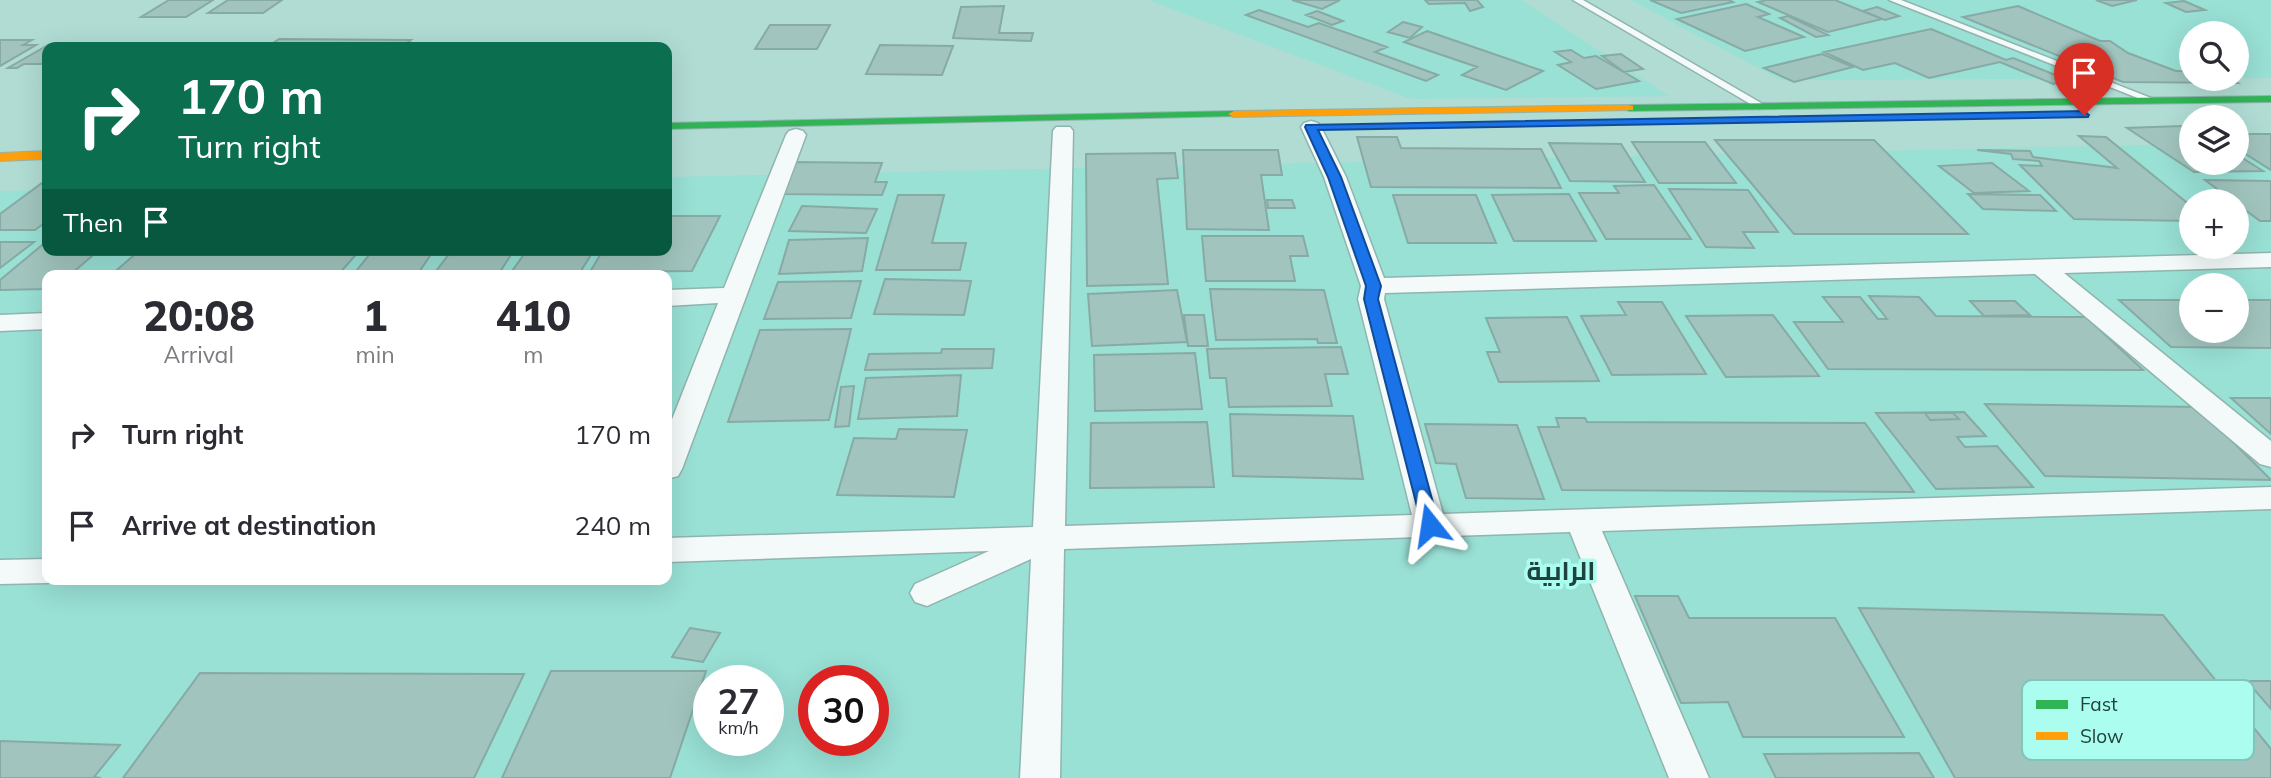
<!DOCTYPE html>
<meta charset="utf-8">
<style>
:root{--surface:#fff;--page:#f2f2f3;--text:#2b2b33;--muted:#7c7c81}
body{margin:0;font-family:Mulish,Cairo,sans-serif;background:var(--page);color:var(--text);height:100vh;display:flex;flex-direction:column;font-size:26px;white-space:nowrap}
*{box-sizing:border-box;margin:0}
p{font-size:23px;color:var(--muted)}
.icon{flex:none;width:38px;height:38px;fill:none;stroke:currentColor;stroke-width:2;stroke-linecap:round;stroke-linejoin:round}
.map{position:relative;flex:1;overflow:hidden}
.sheet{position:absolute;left:42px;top:270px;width:630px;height:315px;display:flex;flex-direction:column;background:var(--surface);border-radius:14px;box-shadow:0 7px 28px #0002}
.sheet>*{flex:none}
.banner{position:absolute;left:42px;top:42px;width:630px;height:214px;border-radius:14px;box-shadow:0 7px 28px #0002;background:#0b6e4f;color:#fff;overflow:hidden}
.buttons{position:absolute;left:2179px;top:21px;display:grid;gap:14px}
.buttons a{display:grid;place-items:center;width:70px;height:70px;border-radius:50%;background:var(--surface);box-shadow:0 7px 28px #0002;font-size:35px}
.speed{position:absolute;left:693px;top:665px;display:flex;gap:14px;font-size:35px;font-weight:700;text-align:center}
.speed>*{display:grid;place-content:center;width:91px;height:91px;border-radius:50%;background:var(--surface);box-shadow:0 7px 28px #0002;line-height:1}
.speed small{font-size:18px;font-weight:400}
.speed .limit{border:10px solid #d22;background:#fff;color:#111}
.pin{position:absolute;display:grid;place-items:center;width:60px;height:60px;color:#fff;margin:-72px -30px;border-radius:50% 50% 50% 0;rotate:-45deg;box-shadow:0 0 7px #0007}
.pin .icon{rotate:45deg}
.me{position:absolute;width:77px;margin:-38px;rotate:345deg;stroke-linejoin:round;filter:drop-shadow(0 0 5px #0008)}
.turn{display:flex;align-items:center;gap:24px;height:147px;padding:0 21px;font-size:32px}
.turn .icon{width:91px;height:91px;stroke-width:2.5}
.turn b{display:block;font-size:49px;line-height:60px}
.then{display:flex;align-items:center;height:66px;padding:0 21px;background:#0003;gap:14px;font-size:26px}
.eta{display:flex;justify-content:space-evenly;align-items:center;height:119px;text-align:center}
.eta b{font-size:42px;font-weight:800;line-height:49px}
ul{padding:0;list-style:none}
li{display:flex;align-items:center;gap:21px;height:91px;padding:0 21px}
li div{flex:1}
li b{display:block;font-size:26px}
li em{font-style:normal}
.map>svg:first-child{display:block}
</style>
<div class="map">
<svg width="2271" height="778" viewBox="0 0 2271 778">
<rect width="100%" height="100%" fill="#b0dcd4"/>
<path fill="#99e0d5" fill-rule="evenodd" d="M1148,0H1521L1669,96L1411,99Z
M1631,0H2271V78H2237L2236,33H2191V78L1781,80Z
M2271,142V778H0V191L47,190V250H667V177L2191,144V163H2236L2237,143ZM2191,201H2236V247H2191ZM47,275H667V579H47ZM2191,285H2236V331H2191ZM709,681H768V740H709ZM814,681H873V740H814Z"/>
<path fill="#a1c5be" stroke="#87aaa5" stroke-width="2" d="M169,0H213L186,17H141Z
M228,0H282L263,13H208Z
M1292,0H1340L1322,9Z
M1425,0H1477L1483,7L1470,11L1465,3L1429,4Z
M1650,0H1729L1733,2L1681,13Z
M1767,0H1835L1882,19L1828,32L1758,2Z
M2096,0H2137L2112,6Z
M2184,1L2205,10L2186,12L2166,3Z
M1746,4L1769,14L1758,17L1804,37L1745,51L1677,19Z
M1004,6L999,33H1033L1031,41L953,38L961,7Z
M2018,6L2100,41H2110L2128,53L2176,71H2191V79H2232L2238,83L2123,82L1963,17Z
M1877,7L1899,16L1885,20L1863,11Z
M1259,10L1308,27L1319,23L1387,47L1375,52L1438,75L1426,81L1246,15Z
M1317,11L1343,21L1332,25L1306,15Z
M1788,16L1828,35L1816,37L1780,18Z
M1403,22L1422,27L1410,38L1388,32Z
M770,25H830L817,49H755Z
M1931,29L2006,60L2013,58L2068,80L2053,84L2000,62L1929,78L1895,63L1863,70L1824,52Z
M1427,31L1543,71L1506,90L1462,75L1477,67L1404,42Z
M279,39L411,40L402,47H267Z
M0,40H32L23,45H36L0,66Z
M112,43L106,47H47V64H24L17,68H8L50,44Z
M124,44L184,45L180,47H111Z
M880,45L953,46L942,75L866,74Z
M1571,50L1584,58L1596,56L1639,81L1596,89L1558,65L1571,62L1555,52Z
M1621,54L1643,69L1624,72L1602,56Z
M1822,54L1853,67L1794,82L1764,68Z
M2182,126L2191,132V163H2236V154L2263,171L2194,172L2127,128Z
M2236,134H2271V170L2236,148Z
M2079,136L2106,137L2191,206V221L2074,219L2020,165L2042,166L2039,161L2013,159L2011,154L1977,150L2030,151L2033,157L2117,168Z
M1357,137H1397L1401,148L1541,149L1561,188L1371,187Z
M1715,140H1874L1968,234H1794Z
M1632,142H1705L1736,183H1659Z
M1549,143L1621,144L1645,182L1570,181Z
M1183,150H1278L1282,175H1261L1269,230L1187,229Z
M1175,153L1178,178L1157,179L1168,284L1087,286L1086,154Z
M794,162L882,163L875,182H887L882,195L779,194Z
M1992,163L2029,191L1974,193L1939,166Z
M46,180L47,221L35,230H0V214Z
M2205,180L2271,181V221H2260Z
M1654,185L1691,239H1606L1579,193H1619L1614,186Z
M1669,189L1748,190L1778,232H1743L1754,248L1706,247Z
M1569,194L1596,241H1514L1492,195Z
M1968,194L2040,195L2056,211L1983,209Z
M898,195H944L932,243H966L960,270H876Z
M1393,195H1476L1496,243H1408Z
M1267,200H1292L1295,208H1268Z
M802,206L877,209L866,233L789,231Z
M667,216H720L692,271L590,272L603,250H667Z
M1202,236H1303L1308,256H1290L1295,281H1206Z
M868,238L862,271L779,274L789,240Z
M47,241V250H99L70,275H47V289L0,290V280Z
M0,242H34L0,268Z
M140,250H360L338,275H111Z
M373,250H434L417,275H353Z
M452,250H514L498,275H433Z
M527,250H594L579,274H510Z
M885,279L971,281L964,315L874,314Z
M861,281L851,318L764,319L778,282Z
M1210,289L1324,290L1337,343H1318L1317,339L1216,340Z
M1177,290L1187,342L1092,346L1088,294Z
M1869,296L1919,297L1936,316L2086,317L2143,370L1828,369L1794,322H1843L1823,297H1860L1878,319H1887Z
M2119,300H2191V331H2236V300H2271V348L2171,347Z
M1970,301H2015L2030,315L1984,316Z
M1618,302H1662L1706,374L1612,375L1581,316L1626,315Z
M1184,315H1204L1208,346H1188Z
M1773,315L1819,376L1726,377L1686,316Z
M1567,317L1599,381L1499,382L1487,352H1500L1486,318Z
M851,329L829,420L728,422L760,330Z
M1341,347L1348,374H1325L1332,406L1229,407L1226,378H1210L1207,349Z
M942,349H994L992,368L865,370L869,354L941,353Z
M1195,353L1202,409L1095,411L1094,355Z
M961,375L957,416L858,419L866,378Z
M854,386L849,426L835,427L841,387Z
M2231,398H2271V434Z
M1985,404L2198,407L2271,480L2045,476Z
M1964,412L1986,436L1957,437L1965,447L1997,446L2033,487L1936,489L1876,413Z
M1925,413H1953L1959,419L1930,420Z
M1230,414L1353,416L1363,479L1233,476Z
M1556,418H1585L1587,422L1865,423L1914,492L1562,490L1538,427H1559Z
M1207,422L1214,487L1090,488L1091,423Z
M1425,424L1517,425L1544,499L1466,498L1456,464L1436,463Z
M899,429L967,430L954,497L837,495L854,438L896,439Z
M1635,596H1678L1689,618H1835L1904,737H1743L1728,702L1681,703Z
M1859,608L2163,615L2271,749V778H1955Z
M690,628L720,633L703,662L672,657Z
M551,671H706L670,778H502Z
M200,673L524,674L474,778H123Z
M2247,681H2271V709Z
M0,741L120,745L94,777L101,778H0Z
M1919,753L1934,778H1776L1764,754Z"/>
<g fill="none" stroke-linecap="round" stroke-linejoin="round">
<defs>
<path id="lane" d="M1573,0H1583L1768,107L1759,109Z
M1889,0H1901L2156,100L2148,102Z"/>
<path id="street" d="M1311,121L1318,123L1321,127L1346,177L1384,278L2271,253V267L2064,273L2271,441V467L2260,464L2035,274L1385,293L1384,299L1443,514L2271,487V509L1602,531L1709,778H1669L1570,532L1064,549L1060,778H1020L1031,559L927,606L915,602L910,593L915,584L989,551L667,562V538L1033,527L1053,131L1056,127H1070L1073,131L1065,526L1412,515L1358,299L1361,286L1324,177L1301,127L1304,123Z
M796,129L803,131L806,135L682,469L678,476L667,479V432L718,303L667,306V290L724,288L786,135L789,131Z
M47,313V329L0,331V315Z
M47,559V579L59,580L47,583L0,584V560Z"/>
<path id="fast" d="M2271,96V102L1629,111L1623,108L1629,105Z
M1234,111L1238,112V116L667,129V123Z"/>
<path id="slow" d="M1629,105L1633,106V110L1234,117L1228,114L1234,111Z
M47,151V159L0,161V153Z"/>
</defs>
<use href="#lane" stroke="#90b4ae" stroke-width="3"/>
<use href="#street" stroke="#90b4ae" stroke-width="3"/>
<use href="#fast" stroke="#90b4ae" stroke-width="2"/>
<use href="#slow" stroke="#90b4ae" stroke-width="2"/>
<use href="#lane" fill="#f3faf9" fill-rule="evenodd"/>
<use href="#street" fill="#f3faf9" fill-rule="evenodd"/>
<use href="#fast" fill="#30b455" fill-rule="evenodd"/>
<use href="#slow" fill="#ff9f0a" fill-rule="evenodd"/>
</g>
<path fill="#1a73e8" stroke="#114b97" stroke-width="2" d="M2084,111L2089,115L2088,117L1318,130L1341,177L1381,286L1378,299L1439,525L1436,530H1423L1364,299L1366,286L1328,177L1305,127L1306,125Z"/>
<g text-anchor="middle" stroke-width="7" stroke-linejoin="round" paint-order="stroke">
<g font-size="26" font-weight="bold" fill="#20423c" stroke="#abfdef">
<text x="1561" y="580">الرابية</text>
</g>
</g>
<rect x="2022" y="680" width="232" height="80" rx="10" fill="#abfdef" stroke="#81c5b9" stroke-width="2"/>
<rect x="2036" y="700" width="32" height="9" fill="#30b455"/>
<rect x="2036" y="732" width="32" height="8" fill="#ff9f0a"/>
<g font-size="19" fill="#20423c">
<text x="2080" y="711">Fast</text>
<text x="2080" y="743">Slow</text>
</g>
</svg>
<div class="buttons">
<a><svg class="icon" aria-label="search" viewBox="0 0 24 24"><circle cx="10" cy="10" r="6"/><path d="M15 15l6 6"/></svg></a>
<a><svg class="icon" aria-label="layers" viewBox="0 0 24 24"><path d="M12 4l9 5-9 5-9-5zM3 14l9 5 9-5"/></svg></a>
<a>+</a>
<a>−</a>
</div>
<div class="speed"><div>27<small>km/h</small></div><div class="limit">30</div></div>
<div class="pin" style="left:2084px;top:115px;background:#d93025"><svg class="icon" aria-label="arrive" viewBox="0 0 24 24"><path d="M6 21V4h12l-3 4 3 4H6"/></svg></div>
<svg class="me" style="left:1430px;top:525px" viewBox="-20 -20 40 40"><path d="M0-17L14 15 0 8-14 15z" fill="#1a73e8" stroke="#fff" stroke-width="4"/></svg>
<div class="banner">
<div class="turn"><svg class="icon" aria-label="right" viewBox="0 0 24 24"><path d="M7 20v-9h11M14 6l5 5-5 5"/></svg><div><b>170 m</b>Turn right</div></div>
<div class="then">Then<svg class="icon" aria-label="arrive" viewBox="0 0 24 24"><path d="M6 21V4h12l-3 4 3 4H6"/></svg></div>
</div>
<section class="sheet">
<div class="eta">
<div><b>20:08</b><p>Arrival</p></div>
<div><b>1</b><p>min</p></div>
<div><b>410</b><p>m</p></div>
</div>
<ul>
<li><svg class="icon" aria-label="right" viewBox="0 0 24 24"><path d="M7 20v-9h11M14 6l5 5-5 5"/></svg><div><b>Turn right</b></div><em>170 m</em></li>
<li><svg class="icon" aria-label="arrive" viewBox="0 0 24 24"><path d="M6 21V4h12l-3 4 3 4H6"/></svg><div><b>Arrive at destination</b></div><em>240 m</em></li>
</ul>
</section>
</div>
